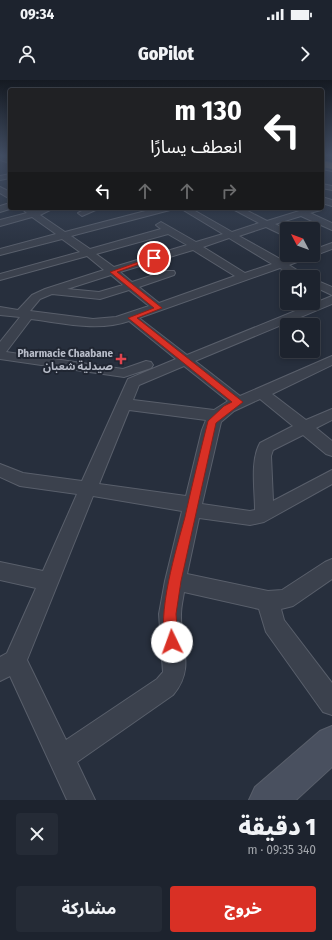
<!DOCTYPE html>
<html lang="ar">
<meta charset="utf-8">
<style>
:root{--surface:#1d232e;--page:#252b36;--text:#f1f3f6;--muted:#a0a4aa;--line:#3b404a;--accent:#d93025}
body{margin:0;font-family:"Fira Sans Condensed","Noto Sans Arabic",sans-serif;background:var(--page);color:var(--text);direction:rtl;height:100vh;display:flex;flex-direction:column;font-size:15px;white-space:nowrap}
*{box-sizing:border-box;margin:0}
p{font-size:13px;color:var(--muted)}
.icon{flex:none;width:22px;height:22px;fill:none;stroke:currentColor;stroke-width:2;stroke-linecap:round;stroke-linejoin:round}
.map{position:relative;height:720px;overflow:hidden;direction:ltr}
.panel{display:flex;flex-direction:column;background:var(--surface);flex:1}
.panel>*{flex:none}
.banner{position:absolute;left:8px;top:8px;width:316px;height:122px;border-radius:4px;box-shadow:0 2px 6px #0003,0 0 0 1px var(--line);direction:rtl;background:#202124;color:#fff;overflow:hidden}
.needle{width:26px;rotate:311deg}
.controls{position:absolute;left:280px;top:142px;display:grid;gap:8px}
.controls a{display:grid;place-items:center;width:40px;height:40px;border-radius:4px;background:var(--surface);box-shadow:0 2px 6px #0003,0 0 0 1px var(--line);font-size:20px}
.pin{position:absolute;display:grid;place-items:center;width:34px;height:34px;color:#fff;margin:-17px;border:2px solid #fff;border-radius:50%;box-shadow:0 1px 4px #0007}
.me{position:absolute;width:44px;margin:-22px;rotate:357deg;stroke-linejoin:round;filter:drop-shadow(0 0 3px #0008)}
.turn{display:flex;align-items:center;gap:14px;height:84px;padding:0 16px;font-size:18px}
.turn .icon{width:52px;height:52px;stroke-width:2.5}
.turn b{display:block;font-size:28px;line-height:34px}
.lanes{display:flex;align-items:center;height:38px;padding:0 16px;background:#0003;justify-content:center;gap:20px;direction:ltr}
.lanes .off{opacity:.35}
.round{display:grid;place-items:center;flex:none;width:42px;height:42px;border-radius:4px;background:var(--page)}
.headline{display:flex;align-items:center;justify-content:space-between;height:68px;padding:0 16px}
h1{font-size:24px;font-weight:800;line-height:30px}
.action{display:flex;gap:8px;margin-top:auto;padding:8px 16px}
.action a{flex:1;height:46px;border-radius:4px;background:var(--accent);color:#fff;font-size:16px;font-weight:800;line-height:46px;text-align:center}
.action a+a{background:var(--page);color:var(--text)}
.status{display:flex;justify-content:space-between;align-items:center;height:28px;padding:0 20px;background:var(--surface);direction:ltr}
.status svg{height:11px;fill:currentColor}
header{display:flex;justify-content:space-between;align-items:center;height:52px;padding:0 16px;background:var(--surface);font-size:18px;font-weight:800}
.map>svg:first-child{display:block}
</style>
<div class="status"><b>09:34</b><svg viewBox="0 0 49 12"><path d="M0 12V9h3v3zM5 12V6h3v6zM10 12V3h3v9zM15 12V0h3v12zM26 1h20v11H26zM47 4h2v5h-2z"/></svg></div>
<header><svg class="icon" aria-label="forward" viewBox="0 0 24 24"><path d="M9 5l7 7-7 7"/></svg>GoPilot<svg class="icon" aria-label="person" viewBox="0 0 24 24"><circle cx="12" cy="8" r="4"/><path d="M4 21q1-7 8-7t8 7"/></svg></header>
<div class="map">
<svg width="332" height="720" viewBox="0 0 332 720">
<rect width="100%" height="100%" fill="#272f3d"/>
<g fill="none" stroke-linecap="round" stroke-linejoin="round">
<defs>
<path id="street" d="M0,76L10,79V83L0,80Z
M322,85L332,87V91L322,89Z
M10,94V98L0,100V96Z
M322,104L332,106V110L322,108Z
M0,107L10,112V119L0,113Z
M322,117L332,120V126L322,123Z
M10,123V128H13L0,132V126Z
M21,128H31L35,131L42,128H54L40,135L65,152L157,128H171L170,130L71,156L90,169L161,149L156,145L161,142L196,162L223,154L180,128H190L232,152L259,143L231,128H242L267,141L309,128L322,127L321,130L310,133L332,143V150L301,136L275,144L287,150V157L266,147L239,156L282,180L297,175H313V170L332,163V169L289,185L308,197H295L280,188L139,238L187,275L332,216V224L195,281L240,316L332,276V285L272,314L306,340L332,329V340L316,348L332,361V376L326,374L303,355L273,370L271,376L273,421L332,390V404L264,442L250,445L199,438L187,494L268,511L282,510L325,482L332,479V499L293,526L281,529L284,540L332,603V635L323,632L266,552L259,529L184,512C183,519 181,527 181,534C180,565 196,588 173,615L77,682L95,720H67L10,596L0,601V577L7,573L36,508L0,500V482L43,491L77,414L20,406L0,397V384L23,393L82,401L128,299L176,279L129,241C98,252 63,243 31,239L6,272L123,289L146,281L151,282L153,285L151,288L124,297L0,279V262L20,237L0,235V227L18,230L32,215L45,209L104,190L87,176L0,200V194L80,172L62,159L0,175V169L56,154L32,137L0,146V140L27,133ZM168,154L187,165L114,187L96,174ZM229,158L272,184L245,193L203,167ZM193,170L235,196L159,223L139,207L174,195L175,193L174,191H166L132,202L120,192ZM111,195L123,205L99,212L67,209ZM129,210L149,226L116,237L93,239L30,231L40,219L52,214L100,219ZM184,286L228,321L214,330L133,320L139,305ZM260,319L293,346L260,363C250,381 255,409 255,430L250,431L202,424L221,342L234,331ZM129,330L206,340L202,350L186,416L99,404ZM93,416L182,431L165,501L159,534L163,592L157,599L66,660L27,580Z
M88,128H100L82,136L78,133Z
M313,199L332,207V215L313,206Z"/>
<path id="secondary" d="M332,646V687L296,720H249L255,707L320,651Z"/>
<path id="highway" d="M322,81L332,83V89L322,87Z"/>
</defs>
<use href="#street" stroke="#595f6b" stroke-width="2"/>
<use href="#secondary" stroke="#595f6b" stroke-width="2"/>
<use href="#highway" stroke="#464c58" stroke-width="2"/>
<use href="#street" fill="#3b414d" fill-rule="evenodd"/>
<use href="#secondary" fill="#49505f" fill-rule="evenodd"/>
<use href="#highway" fill="#726a58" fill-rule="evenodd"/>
</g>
<linearGradient id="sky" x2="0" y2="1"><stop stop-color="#151a22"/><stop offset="0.43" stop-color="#414d62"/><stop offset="1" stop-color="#414d62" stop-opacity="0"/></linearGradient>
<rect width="332" height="176" fill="url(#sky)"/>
<path fill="#d93025" stroke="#8d1f18" d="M152,177L157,178L117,192L162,228L137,238L243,322L216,343L181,501L176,534L178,562L176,566L172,568L167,566C155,537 177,467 185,437C192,405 200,373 208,341L224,326L232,322L128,238L154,228L110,192Z"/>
<path fill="#e0444e" stroke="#202632" stroke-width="1.5" d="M119 273h4v4h4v4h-4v4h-4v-4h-4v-4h4z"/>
<g text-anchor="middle" stroke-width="4" stroke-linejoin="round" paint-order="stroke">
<g font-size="11" font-weight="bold" fill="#b7bcc8" stroke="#202632" text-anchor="end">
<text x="113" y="277">Pharmacie Chaabane<tspan x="113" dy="13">صيدلية شعبان</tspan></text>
</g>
</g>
</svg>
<div class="controls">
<a><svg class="needle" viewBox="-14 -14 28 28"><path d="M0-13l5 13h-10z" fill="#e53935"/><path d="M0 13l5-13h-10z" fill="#a0a4aa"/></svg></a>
<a><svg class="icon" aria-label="sound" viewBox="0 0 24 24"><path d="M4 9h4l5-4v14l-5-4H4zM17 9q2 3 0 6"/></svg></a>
<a><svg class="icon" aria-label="search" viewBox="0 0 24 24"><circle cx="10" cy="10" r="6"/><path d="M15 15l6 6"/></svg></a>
</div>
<div class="pin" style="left:154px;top:178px;background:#d93025"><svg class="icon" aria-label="arrive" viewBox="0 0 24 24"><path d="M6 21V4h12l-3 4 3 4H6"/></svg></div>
<svg class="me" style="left:172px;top:562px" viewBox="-20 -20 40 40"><circle r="19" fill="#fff"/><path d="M0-13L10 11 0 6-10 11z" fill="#d93025"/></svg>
<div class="banner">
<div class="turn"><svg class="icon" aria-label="left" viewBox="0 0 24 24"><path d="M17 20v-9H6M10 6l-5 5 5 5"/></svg><div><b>130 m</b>انعطف يسارًا</div></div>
<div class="lanes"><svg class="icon" aria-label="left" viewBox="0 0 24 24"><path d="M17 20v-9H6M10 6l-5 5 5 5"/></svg><svg class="icon off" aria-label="ahead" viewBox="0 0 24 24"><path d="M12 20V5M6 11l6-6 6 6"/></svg><svg class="icon off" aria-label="ahead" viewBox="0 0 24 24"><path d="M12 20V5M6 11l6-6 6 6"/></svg><svg class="icon off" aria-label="right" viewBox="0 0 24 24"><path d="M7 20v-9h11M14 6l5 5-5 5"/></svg></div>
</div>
</div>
<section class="panel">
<div class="headline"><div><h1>1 دقيقة</h1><p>340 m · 09:35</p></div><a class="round"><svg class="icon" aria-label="close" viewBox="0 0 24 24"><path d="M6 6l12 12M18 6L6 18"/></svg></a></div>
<div class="action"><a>خروج</a><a>مشاركة</a></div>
</section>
